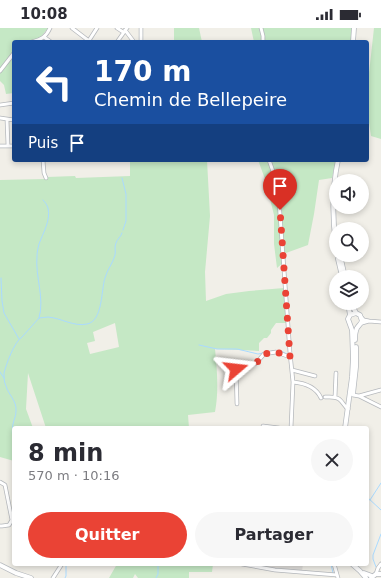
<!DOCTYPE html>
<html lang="fr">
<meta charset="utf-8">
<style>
:root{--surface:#fff;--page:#f7f7f7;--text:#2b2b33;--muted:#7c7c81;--accent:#ea4335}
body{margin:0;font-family:"DejaVu Sans",sans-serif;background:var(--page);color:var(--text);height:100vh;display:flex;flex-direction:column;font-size:15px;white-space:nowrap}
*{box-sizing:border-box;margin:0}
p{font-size:13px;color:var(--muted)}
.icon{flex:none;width:22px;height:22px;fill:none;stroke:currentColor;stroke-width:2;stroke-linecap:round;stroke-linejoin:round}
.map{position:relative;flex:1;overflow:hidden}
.sheet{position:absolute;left:12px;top:398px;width:357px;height:140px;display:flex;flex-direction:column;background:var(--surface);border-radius:4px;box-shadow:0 2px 6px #0003}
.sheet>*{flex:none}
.hud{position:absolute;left:12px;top:12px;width:357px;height:122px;border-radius:4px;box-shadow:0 2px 6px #0003;background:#1a4fa0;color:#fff;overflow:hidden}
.buttons{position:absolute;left:329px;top:146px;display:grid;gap:8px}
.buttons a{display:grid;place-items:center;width:40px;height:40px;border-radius:50%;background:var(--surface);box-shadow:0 2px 6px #0003;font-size:20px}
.pin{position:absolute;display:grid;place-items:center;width:34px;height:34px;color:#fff;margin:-41px -17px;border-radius:50% 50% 50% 0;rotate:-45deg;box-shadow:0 0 4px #0007}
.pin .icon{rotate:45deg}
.me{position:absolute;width:44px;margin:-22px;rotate:73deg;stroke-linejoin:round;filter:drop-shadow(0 0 3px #0008)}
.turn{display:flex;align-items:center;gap:14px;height:84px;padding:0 16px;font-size:18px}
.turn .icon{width:52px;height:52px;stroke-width:2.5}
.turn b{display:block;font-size:28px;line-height:34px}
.then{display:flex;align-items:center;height:38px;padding:0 16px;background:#0003;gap:8px;font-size:15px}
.round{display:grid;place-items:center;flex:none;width:42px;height:42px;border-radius:21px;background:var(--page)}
.summary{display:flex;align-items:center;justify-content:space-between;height:68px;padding:0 16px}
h1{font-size:24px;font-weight:600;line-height:30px}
.primary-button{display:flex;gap:8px;margin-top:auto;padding:8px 16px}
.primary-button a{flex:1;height:46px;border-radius:24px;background:var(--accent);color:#fff;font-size:16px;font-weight:600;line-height:46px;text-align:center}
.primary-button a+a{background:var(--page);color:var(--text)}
.status{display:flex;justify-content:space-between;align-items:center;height:28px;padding:0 20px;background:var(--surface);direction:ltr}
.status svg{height:11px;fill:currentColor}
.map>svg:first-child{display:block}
</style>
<div class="status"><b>10:08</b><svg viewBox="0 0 49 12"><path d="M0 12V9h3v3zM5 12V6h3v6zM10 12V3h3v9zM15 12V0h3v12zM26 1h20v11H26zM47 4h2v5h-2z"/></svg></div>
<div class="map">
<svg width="381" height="550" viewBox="0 0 381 550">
<rect width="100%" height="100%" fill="#f1efe8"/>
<path fill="#e0deda" d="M237,536H303L302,543L281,542L237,537Z"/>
<path fill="#c5e8c5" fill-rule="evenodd" d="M0,0H48L41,9L40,13L41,14H14V65L6,66L4,57L0,53Z
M174,0H199L202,14H174Z
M251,0H352L351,14H254Z
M374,0H381V111L371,108L367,80V63Z
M130,132H207L210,188L205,244L206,273L226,266L249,263L284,260L287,295H276L271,302V305L267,310H264L259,315V323L215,321C217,342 219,363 215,384L188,387L189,400H46L28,345L26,381L33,400H14V433L0,429V152L45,151L47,149L75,148L76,150L130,148ZM115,295L119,319L90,326L87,315L95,313L93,304Z
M258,132H336L332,150L319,152L314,186L308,217L286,225L285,233L277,240L274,216V187L265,151Z
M117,536H213L212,544H189V550H138L135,546L133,550H109Z"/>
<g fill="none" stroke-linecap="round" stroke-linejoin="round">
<path stroke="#aadaff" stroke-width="1" d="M122,150L126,166V193L123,202
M1,250L2,273L4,285L19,311
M39,290C45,270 35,249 37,228C37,224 38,220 39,216C43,205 51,192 48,180C47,177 45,174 43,172
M199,317L217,321H237L258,326L273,323H281L287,326
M0,344L4,350
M14,414C12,408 12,402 13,396C14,391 16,388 16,383C17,373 8,366 6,358C4,354 4,350 4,345C6,337 14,314 22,309L39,290C42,290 45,289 48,289C61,290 74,299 87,296C103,293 101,262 105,250C107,242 113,235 115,227C116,223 114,219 116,215C117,211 121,209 122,205
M367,469L381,482
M370,472L381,455
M331,536L333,545
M376,539L373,531V527L381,506
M65,550L66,548V536
M156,550L158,546V536"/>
<defs>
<path id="street" d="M72,0L89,13
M117,0L123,4
M261,0L263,8V14
M125,2L134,14
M44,9L51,14
M32,14C42,11 46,9 50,0
M88,14L97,0
M117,14L127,0
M141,14V0
M0,43L14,25
M0,77L14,75
M0,90L14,92
M7,92L8,118
M0,118H14
M43,132L44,145L46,150
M269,132L275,149L279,173L290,325L293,354L291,400
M361,289L364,292L369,293L362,295
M369,293L381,294
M292,342L315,348
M293,354C304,355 316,359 321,370
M353,367L359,368L381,379
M359,368L381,362
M325,369C329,369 335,368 339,371C343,374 344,378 348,381
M335,369L336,345
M237,376L236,341L238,337L255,336L258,333L264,326L276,324L290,329
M263,398L279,400
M0,454L5,457L12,492L9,497L2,498H0
M242,536L275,542L337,547
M334,536L338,550
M376,546L378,540L381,536
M53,550L62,536"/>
<path id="secondary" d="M353,14L354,0
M336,217C332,188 332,160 338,132
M340,227L345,249
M338,231L342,248
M348,275L350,287
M351,275L356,285
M355,312C355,308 355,304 357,300C359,297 361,296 362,293L360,287L356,285
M353,366L356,339V319
M345,400L352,349L353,330L352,302L348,291L350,287L356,285
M352,536L360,543L366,550
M0,537L16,545L31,550
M364,545L372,548
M371,550L376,546H381"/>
</defs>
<use href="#street" stroke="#b5b8bc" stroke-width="4.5"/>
<use href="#secondary" stroke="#b6babf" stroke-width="5.5"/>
<use href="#street" stroke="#fff" stroke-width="3"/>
<use href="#secondary" stroke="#fff" stroke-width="4"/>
</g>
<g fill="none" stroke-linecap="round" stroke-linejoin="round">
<path stroke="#ea4335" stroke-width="7" stroke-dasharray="0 12.6" d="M236,341L238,337L255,336L258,333L264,326L276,324L290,329L280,182"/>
</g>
</svg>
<div class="buttons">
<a><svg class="icon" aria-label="sound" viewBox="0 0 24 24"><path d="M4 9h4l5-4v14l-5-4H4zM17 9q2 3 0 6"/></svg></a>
<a><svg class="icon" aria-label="search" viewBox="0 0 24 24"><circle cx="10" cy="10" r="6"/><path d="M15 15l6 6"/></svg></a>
<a><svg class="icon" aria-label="layers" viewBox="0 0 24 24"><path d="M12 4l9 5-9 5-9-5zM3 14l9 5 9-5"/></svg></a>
</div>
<div class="pin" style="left:280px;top:182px;background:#d93025"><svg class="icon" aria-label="arrive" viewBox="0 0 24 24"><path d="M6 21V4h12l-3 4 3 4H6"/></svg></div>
<svg class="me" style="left:236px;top:341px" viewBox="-20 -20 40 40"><path d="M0-17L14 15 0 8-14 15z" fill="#ea4335" stroke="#fff" stroke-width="4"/></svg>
<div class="hud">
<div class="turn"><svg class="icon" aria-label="left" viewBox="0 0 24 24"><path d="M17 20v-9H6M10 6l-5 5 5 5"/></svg><div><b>170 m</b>Chemin de Bellepeire</div></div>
<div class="then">Puis<svg class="icon" aria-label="arrive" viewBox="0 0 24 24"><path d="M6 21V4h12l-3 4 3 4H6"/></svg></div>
</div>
<section class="sheet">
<div class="summary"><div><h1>8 min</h1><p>570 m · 10:16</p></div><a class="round"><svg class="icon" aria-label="close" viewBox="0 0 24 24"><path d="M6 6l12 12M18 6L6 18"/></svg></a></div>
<div class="primary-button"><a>Quitter</a><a>Partager</a></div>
</section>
</div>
